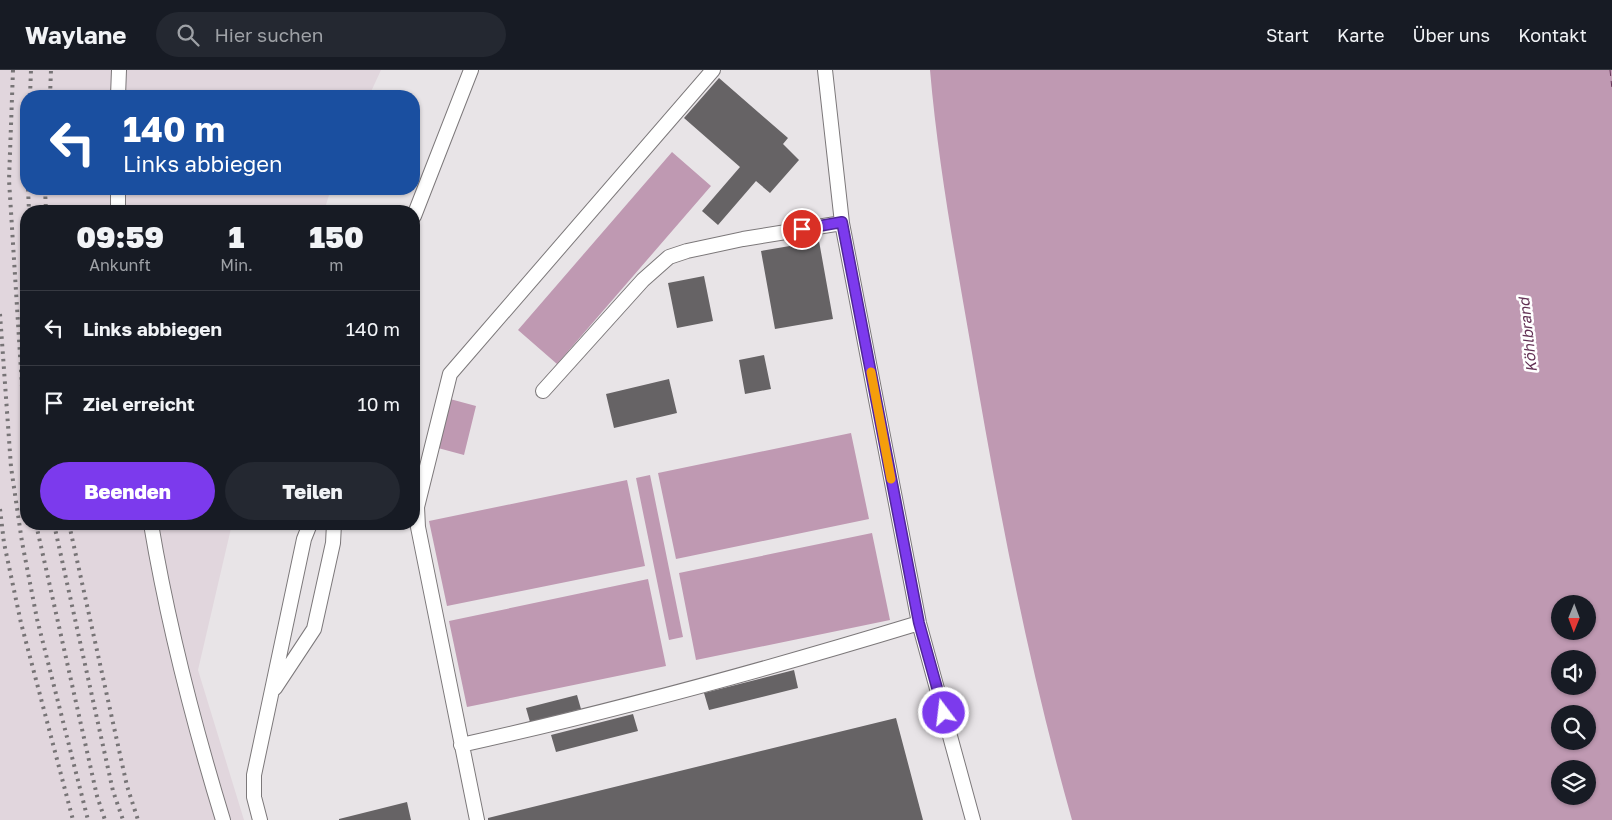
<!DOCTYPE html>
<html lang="de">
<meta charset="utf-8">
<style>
:root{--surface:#171b24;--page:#242831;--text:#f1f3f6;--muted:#9ea1a6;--line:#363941;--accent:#7c3aed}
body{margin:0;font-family:"Golos Text",sans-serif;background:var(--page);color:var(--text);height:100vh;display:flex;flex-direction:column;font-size:19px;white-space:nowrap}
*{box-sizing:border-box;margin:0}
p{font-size:16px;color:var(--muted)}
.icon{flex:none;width:28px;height:28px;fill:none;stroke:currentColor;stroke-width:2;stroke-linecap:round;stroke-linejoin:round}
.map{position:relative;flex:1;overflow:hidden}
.side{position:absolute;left:20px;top:135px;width:400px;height:325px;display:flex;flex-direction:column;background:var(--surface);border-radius:20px;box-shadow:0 1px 4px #0004}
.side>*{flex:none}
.hud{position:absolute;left:20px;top:20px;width:400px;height:105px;border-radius:20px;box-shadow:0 1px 4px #0004;background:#1a4fa0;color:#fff;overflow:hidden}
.needle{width:32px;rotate:181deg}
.buttons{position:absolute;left:1551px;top:525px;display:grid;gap:10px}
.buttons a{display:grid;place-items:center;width:45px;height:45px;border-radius:50%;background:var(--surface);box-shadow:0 1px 4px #0004;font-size:25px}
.pin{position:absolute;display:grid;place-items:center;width:42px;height:42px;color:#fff;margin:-21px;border:2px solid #fff;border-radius:50%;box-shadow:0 1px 5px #0007}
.me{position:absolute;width:55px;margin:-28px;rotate:345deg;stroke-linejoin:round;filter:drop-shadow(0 0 4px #0008)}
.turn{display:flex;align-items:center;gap:18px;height:105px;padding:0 20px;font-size:22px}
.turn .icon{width:65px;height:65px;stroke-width:2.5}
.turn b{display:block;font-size:35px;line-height:42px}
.eta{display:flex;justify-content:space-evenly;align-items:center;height:85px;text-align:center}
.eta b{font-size:30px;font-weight:800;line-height:35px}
.cta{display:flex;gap:10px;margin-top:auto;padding:10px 20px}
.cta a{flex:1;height:58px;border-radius:30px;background:var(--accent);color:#fff;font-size:20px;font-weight:800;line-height:58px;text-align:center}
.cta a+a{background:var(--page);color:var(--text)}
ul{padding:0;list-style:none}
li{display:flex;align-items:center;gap:15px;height:75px;padding:0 20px;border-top:1px solid var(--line)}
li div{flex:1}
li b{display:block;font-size:19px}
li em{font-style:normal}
header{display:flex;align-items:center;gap:30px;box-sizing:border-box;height:70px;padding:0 25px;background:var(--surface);border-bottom:1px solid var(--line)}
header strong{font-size:24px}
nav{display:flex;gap:28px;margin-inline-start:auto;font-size:18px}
.search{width:350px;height:45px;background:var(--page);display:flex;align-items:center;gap:12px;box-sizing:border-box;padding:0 18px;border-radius:28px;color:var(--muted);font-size:19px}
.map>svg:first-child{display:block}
</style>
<header>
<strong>Waylane</strong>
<div class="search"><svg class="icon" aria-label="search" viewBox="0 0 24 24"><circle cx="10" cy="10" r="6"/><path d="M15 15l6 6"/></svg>Hier suchen</div>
<nav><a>Start</a><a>Karte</a><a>Über uns</a><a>Kontakt</a></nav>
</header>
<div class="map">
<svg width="1612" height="750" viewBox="0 0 1612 750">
<rect width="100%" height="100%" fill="#e8e4e7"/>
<path fill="#e1d6dd" d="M0,0H381L369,26H26V119H331L324,141H26V454H232L198,600L244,750H0Z"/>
<path fill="#bf99b2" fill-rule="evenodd" d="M930,0H1612V750H1072C1028,595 998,436 971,277C955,185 938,93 930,0ZM1560,534H1588V561H1560ZM1560,589H1588V616H1560ZM1560,644H1588V671H1560ZM1560,699H1588V726H1560Z
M672,82L711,116L557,294L518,260Z
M450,329L476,336L464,385L438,378Z
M851,363L869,449L676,489L658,403Z
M650,405L683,567L669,570L636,408Z
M627,410L645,496L447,536L429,451Z
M872,463L890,550L696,590L679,503Z
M648,509L666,596L467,637L449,551Z"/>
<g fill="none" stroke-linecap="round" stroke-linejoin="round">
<path stroke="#623154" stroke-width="1" stroke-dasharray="6 5" stroke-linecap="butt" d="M1610,0L1612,19"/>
</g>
<path fill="#666365" d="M719,8L788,68L783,74L799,90L770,123L756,111L718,155L702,141L740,97L684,48Z
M819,171L833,249L775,259L761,181Z
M704,206L713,251L677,258L668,213Z
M764,285L771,319L745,324L739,290Z
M669,309L677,343L614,358L606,324Z
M794,600L798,618L709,640L704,623Z
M577,625L581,639L530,652L526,638Z
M633,644L638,661L556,682L551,665Z
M896,648L923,750H488V748Z
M407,732L411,750H339V749Z"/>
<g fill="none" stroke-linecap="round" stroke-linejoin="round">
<defs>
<path id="service" d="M825,0L842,153L919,553L973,750
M118,26L119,0
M118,119V141
M414,146L471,0
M543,321L643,210L669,187L687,181L743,169L842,153
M151,454C168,555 193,652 223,750
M275,618L314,559L333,473L334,454
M461,675C615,641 768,599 919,553
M260,750L254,727V705L304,469L310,454
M477,750L418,457L417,437L450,304L713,0"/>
</defs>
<use href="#service" stroke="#7c787a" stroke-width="16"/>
<use href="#service" stroke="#fff" stroke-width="14"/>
<path stroke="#777476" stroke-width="4" stroke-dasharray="2.5 5" stroke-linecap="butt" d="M13,0L9,110L26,380
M30,26L31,0
M50,26L51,0
M28,119L29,141
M45,119L46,141
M0,244L11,397L22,472L37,549L88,750
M0,439L4,473L21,553L73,750
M36,454L97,726L105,750
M54,454L113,721L123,750
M69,454L127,716L138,750"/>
</g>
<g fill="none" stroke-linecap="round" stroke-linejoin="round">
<defs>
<path id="route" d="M802,159L842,152L919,553L944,643"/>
</defs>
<use href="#route" stroke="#51269a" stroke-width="12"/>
<use href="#route" stroke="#7c3aed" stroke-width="9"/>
<path stroke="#f59e0b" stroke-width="9" d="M871,302L891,409"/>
</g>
<g text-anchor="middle" stroke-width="5" stroke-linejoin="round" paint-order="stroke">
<g font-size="15" font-style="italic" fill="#623154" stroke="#fff">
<text transform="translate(1528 265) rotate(-96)" y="5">Köhlbrand</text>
</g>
</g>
</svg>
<div class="buttons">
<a><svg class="needle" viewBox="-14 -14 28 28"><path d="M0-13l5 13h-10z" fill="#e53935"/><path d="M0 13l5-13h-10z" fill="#9ea1a6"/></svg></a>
<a><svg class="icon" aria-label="sound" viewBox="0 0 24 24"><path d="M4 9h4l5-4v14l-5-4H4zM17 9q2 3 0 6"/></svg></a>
<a><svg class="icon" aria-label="search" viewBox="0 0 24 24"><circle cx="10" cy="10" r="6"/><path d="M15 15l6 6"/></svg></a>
<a><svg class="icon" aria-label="layers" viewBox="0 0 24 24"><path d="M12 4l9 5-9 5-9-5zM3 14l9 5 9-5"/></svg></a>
</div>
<div class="pin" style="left:802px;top:159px;background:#d93025"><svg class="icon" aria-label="arrive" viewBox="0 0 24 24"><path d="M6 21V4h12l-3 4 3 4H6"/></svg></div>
<svg class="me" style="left:944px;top:643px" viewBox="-20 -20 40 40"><circle r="17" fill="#7c3aed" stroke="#fff" stroke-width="3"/><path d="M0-11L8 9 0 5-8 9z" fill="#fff"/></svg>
<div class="hud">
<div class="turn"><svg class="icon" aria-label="left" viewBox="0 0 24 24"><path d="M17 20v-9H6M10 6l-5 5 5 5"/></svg><div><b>140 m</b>Links abbiegen</div></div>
</div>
<section class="side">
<div class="eta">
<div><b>09:59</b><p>Ankunft</p></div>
<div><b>1</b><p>Min.</p></div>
<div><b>150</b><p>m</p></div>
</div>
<ul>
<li><svg class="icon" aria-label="left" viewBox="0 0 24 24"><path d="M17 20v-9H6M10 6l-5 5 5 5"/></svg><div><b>Links abbiegen</b></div><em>140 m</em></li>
<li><svg class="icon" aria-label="arrive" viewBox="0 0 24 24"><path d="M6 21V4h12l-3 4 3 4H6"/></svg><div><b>Ziel erreicht</b></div><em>10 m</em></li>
</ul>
<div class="cta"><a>Beenden</a><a>Teilen</a></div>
</section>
</div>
